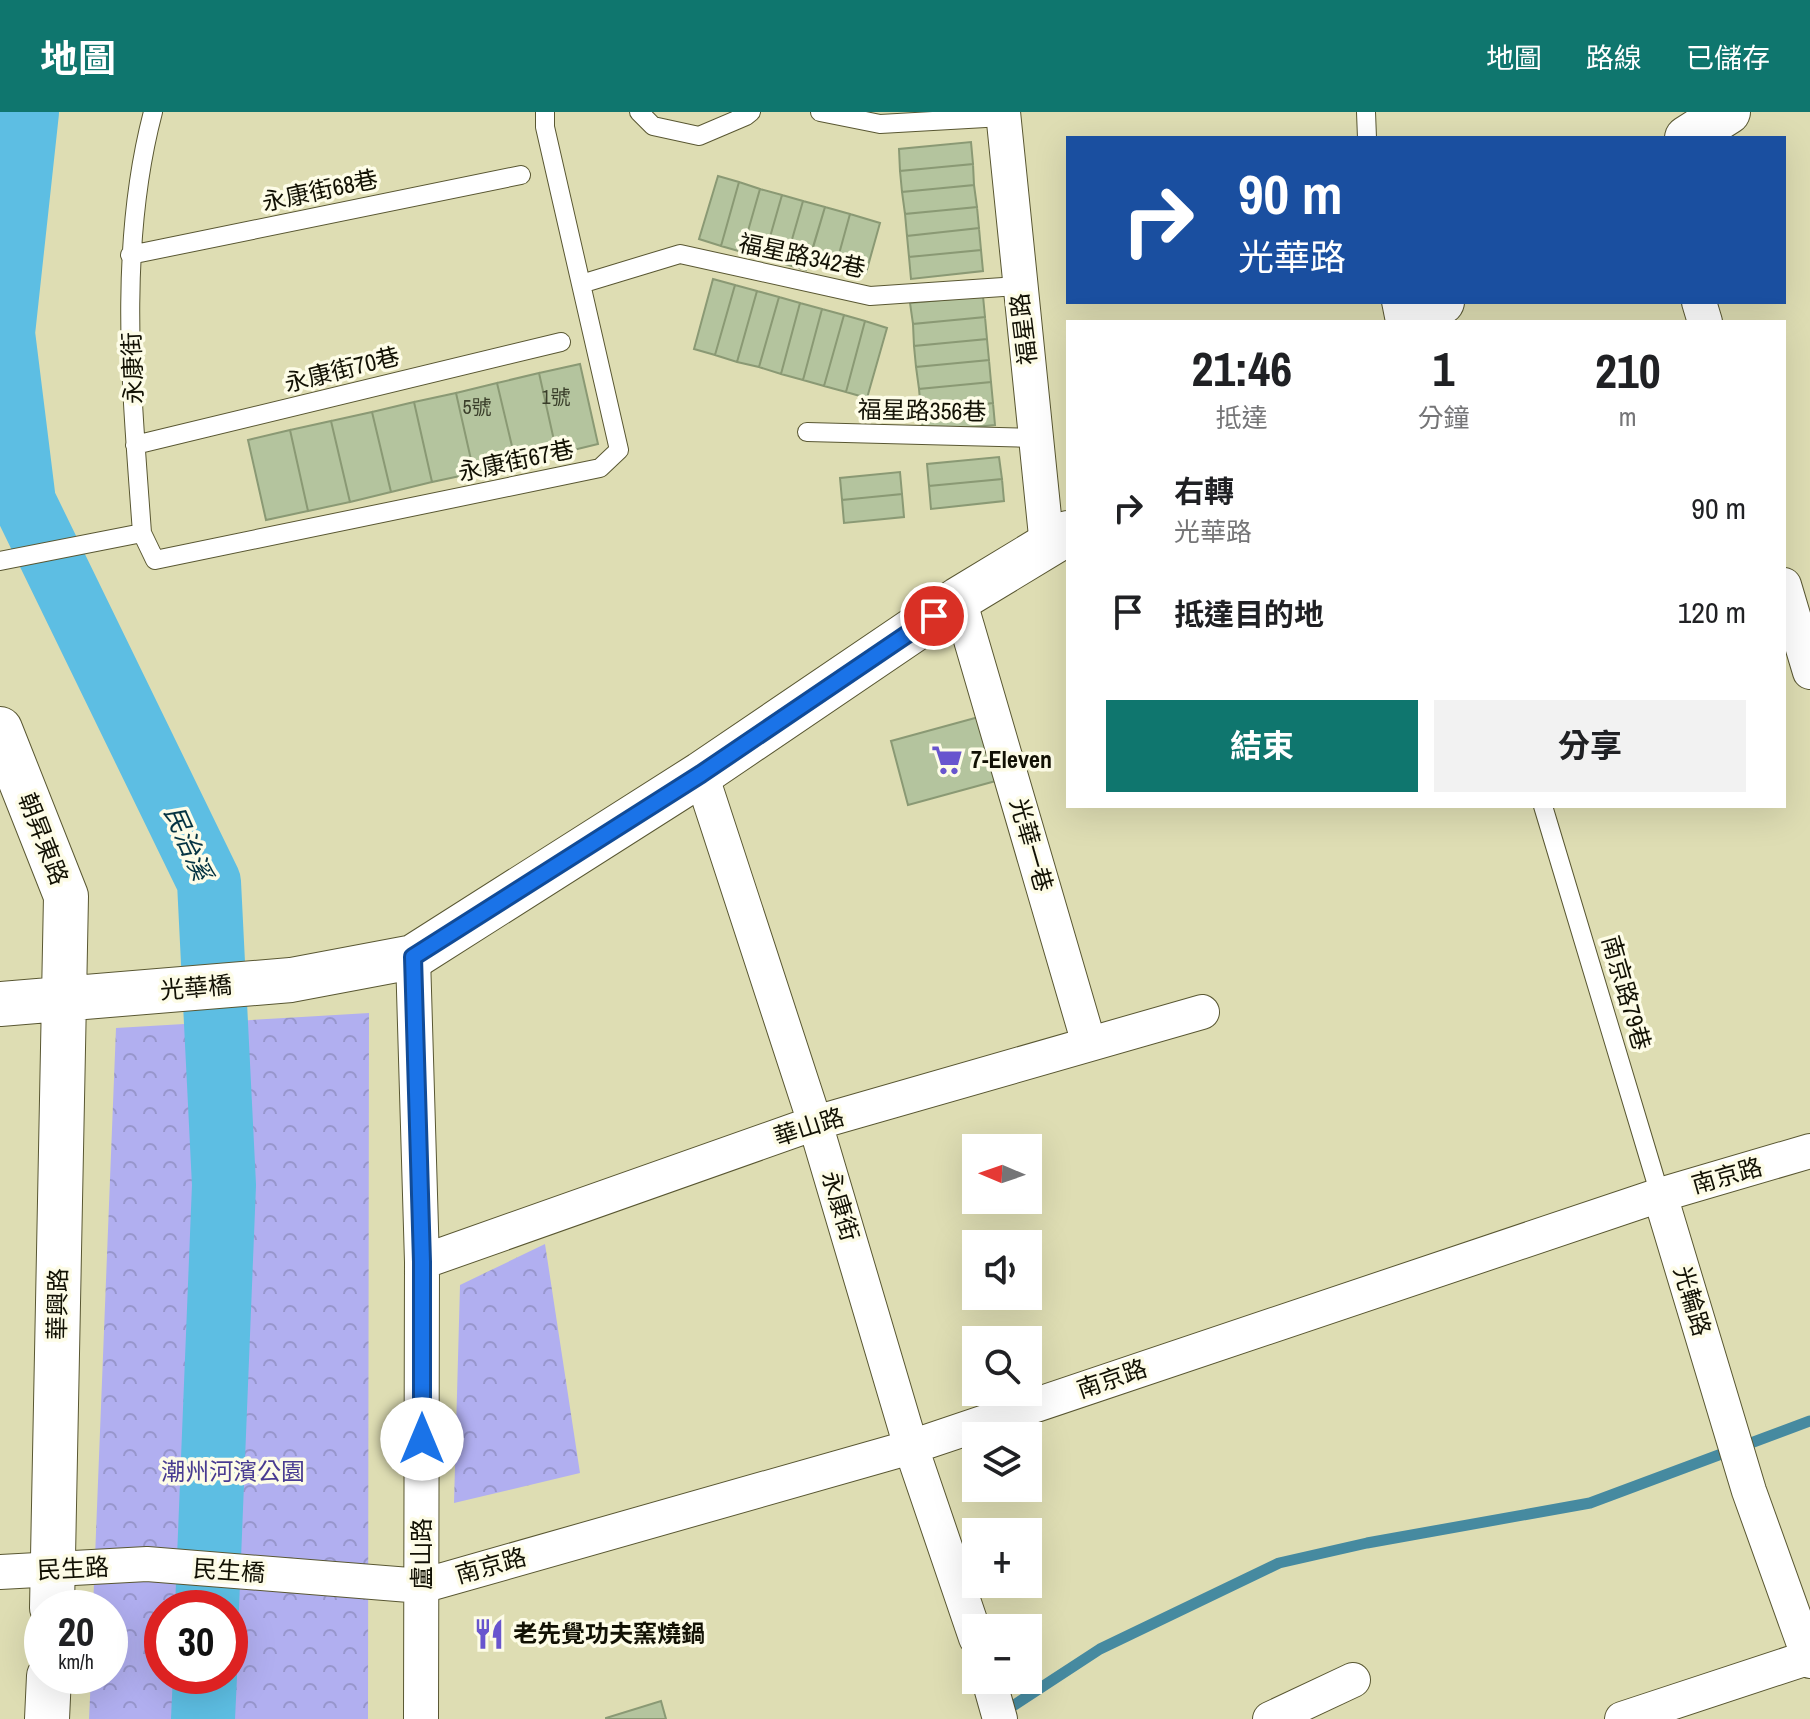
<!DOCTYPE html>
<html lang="zh-TW">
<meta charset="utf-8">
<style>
:root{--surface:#fff;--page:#f2f2f2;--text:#202124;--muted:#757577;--accent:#0f766e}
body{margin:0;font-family:"Archivo Narrow","Noto Sans TC",sans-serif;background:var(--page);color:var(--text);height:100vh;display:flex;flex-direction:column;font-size:30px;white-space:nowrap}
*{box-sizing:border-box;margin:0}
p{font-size:26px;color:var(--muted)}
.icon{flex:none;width:44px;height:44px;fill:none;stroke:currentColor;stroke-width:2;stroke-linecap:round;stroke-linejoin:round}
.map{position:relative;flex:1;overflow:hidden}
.sheet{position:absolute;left:1066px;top:208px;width:720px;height:488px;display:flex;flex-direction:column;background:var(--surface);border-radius:0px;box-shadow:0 8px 32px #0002}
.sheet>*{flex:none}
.banner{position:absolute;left:1066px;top:24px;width:720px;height:168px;border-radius:0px;box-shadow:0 8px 32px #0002;background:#1a4fa0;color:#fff;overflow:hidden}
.needle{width:52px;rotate:272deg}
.controls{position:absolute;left:962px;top:1022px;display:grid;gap:16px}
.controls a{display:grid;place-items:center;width:80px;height:80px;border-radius:0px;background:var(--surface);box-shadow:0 8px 32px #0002;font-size:40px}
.speed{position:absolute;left:24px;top:1478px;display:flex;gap:16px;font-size:40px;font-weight:700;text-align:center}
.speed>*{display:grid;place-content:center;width:104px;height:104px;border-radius:50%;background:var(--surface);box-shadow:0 8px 32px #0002;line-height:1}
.speed small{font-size:20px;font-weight:400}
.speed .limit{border:12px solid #d22;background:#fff;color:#111}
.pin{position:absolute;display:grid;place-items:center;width:68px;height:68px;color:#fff;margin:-34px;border:4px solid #fff;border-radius:50%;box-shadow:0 2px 8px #0007}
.me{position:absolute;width:88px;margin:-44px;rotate:0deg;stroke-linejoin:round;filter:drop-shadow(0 0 6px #0008)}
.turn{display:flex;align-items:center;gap:28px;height:168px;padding:0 40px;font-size:36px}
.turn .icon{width:104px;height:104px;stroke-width:2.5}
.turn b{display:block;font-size:56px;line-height:68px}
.eta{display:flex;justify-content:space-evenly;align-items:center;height:136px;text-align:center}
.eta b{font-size:48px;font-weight:700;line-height:56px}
.button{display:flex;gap:16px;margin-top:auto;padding:16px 40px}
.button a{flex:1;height:92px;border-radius:0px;background:var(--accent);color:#fff;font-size:32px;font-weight:700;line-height:92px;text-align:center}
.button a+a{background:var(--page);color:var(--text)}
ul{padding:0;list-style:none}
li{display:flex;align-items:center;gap:24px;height:104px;padding:0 40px}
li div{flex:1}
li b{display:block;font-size:30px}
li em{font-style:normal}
header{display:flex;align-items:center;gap:48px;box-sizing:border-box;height:112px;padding:0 40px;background:var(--accent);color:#fff}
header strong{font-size:38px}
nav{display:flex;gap:44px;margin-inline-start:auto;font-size:28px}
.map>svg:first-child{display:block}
</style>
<header>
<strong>地圖</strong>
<nav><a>地圖</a><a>路線</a><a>已儲存</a></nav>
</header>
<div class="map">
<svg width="1810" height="1607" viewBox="0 0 1810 1607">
<defs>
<pattern id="park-crowns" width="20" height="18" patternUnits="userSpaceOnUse" patternTransform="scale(2)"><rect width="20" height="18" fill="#b1aff0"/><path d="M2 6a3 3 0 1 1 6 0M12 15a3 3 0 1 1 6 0" fill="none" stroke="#9796cc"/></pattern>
</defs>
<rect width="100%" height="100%" fill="#deddb3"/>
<path fill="url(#park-crowns)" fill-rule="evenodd" d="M369,901L368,1607H89L91,1564H110V1496H93L116,916ZM162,1496H230V1564H162Z
M545,1132L580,1361L454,1391L460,1173Z"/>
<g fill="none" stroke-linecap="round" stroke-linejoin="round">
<path stroke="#468aa0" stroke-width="11" d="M1002,1601L1100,1537L1279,1451L1367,1431L1590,1391L1810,1309"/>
<path stroke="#5dbee3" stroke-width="64" d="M27,0L3,221L24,390L209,770L224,1073L207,1496
M203,1607L205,1564"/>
</g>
<path fill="#b4c49e" stroke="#8a9974" stroke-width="2" d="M971,30L973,52L900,59L899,37Z
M973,52L974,73L902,80L900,59Z
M718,64L739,70L721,134L699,127Z
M739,70L760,77L742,140L721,134Z
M974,73L977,95L905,102L902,80Z
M760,77L782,83L764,146L742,140Z
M782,83L803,89L785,152L764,146Z
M803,89L825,95L806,158L785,152Z
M825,95L850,102L836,153L810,146Z
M977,95L979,116L907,124L905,102Z
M850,102L880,111L866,161L836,153Z
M979,116L981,138L909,145L907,124Z
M981,138L983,159L911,167L909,145Z
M713,167L735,173L715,243L694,237Z
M735,173L757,179L737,250L715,243Z
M757,179L779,185L759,255L737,250Z
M983,184L985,205L913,212L910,191Z
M779,185L800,191L781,262L759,255Z
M800,191L822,197L803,268L781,262Z
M822,197L844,203L824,274L803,268Z
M844,203L865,209L846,280L824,274Z
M985,205L987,227L914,234L913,212Z
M865,209L887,216L867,286L846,280Z
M987,227L989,248L916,255L914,234Z
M989,248L991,270L919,277L916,255Z
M580,252L598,332L557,342L539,261Z
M539,261L557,342L516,351L497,271Z
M991,270L993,291L921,299L919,277Z
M497,271L516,351L474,361L456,281Z
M456,281L474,361L432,370L414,290Z
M414,290L432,370L391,380L372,300Z
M993,291L995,313L923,320L921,299Z
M372,300L391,380L350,390L331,309Z
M331,309L350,390L308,399L290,318Z
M290,318L308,399L266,408L248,328Z
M999,345L1002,367L929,374L927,352Z
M900,360L902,382L842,388L840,366Z
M1002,367L1004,389L931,397L929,374Z
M902,382L904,405L844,411L842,388Z
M986,603L1003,667L908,693L891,629Z
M661,1589L666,1607H606V1606Z"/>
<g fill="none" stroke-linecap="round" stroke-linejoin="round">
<defs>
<path id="service" d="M639,0L653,14L699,24L746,4L751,0
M820,0L880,12L1003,5
M1366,0L1367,26
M130,143L521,63
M581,172L680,142L870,184L1018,174
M1391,190L1395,210
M807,320L1036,326
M135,333L561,230
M142,421L155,448L600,356L619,338L545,15V0
M0,449L142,421C132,281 117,137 153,0
M1543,694L1660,1083"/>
<path id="minor" d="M1003,0L1047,434
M1699,190L1705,210
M1784,473L1810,560
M959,487L1089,932
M701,662L815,1011L911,1335L976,1526
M413,845L422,1150L421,1607
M1660,1083L1749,1379L1810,1549
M422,1150L815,1011L1202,900
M0,1460L147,1452L422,1474L911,1335L1660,1083L1810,1039
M989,1568L1000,1607
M1270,1607L1353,1568
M1622,1607L1810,1545"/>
<path id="tertiary" d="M1687,26L1728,0
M1412,210L1442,190
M0,617L66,784L52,1496
M0,892L291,868L413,845L701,662L959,487L1068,421
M47,1607L49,1564"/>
</defs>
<use href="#service" stroke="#595732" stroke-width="20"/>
<use href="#minor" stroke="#595732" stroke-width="36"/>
<use href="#tertiary" stroke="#595732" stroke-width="46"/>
<use href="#service" stroke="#fff" stroke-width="18"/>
<use href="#minor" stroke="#fff" stroke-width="34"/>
<use href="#tertiary" stroke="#fff" stroke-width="44"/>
</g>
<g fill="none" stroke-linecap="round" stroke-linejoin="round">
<defs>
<path id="route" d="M422,1327V1150L413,845L701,662L934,504"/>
</defs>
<use href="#route" stroke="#114b97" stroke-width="20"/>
<use href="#route" stroke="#1a73e8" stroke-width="14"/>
</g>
<defs>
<symbol id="supermarket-bare" viewBox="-9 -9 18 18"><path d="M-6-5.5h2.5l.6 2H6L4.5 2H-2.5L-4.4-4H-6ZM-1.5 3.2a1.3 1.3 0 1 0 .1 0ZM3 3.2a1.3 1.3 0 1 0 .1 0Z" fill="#6855ce" stroke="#fdfce7" stroke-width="2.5" paint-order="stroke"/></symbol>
<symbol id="restaurant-bare" viewBox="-9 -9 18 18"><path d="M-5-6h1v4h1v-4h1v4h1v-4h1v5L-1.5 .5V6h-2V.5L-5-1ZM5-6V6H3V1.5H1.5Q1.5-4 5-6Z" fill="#6855ce" stroke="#fdfce7" stroke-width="2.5" paint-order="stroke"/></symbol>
</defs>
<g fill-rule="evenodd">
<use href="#supermarket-bare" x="925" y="626" width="44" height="44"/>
<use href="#restaurant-bare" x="467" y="1500" width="44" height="44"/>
</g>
<g text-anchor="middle" stroke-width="7" stroke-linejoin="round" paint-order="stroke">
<g font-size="20" fill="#3a3e2a">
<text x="556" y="292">1號</text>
<text x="477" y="302">5號</text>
</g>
<g font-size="24" fill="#121104" stroke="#fdfce7">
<text transform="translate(320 79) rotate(-12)" y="8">永康街68巷</text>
<text transform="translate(802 144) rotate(12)" y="8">福星路342巷</text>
<text transform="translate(1024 217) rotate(-97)" y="8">福星路</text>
<text transform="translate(133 256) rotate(-92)" y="8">永康街</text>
<text transform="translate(342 258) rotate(-14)" y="8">永康街70巷</text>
<text transform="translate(922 299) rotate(1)" y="8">福星路356巷</text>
<text transform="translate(516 349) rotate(-12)" y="8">永康街67巷</text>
<text transform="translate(43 727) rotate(69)" y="8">朝昇東路</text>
<text transform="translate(1031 733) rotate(74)" y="8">光華一巷</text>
<text transform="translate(196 876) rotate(-5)" y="8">光華橋</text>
<text transform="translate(1626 881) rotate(74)" y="8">南京路79巷</text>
<text transform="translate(809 1015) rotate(-18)" y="8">華山路</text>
<text transform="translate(1727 1064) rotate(-16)" y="8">南京路</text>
<text transform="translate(840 1094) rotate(73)" y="8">永康街</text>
<text transform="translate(1692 1189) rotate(73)" y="8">光輪路</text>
<text transform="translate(58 1192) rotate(-89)" y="8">華興路</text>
<text transform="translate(1112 1267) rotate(-19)" y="8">南京路</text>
<text transform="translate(422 1442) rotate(-90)" y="8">盧山路</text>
<text transform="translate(491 1454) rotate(-16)" y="8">南京路</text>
<text transform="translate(73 1457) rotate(-3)" y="8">民生路</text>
<text transform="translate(229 1459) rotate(4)" y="8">民生橋</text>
</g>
<g font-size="24" font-weight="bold" fill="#121104" stroke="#fdfce7" text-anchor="start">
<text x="971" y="656">7-Eleven</text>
<text x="513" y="1530">老先覺功夫窯燒鍋</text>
</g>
<g font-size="24" fill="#483b91" stroke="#fdfce7">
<text x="233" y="1368">潮州河濱公園</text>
</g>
<g font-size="26" font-style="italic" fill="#043342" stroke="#fdfce7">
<text transform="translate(188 731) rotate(66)" y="9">民治溪</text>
</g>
</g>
</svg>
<div class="controls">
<a><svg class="needle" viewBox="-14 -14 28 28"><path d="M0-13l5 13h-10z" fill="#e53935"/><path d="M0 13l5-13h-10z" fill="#757577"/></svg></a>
<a><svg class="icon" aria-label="sound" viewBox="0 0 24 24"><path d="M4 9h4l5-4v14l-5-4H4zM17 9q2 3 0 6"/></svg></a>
<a><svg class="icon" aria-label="search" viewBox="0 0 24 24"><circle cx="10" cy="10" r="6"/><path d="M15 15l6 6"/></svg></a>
<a><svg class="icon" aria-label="layers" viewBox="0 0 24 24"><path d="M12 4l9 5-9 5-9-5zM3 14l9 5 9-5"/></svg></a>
<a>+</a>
<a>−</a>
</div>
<div class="speed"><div>20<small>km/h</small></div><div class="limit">30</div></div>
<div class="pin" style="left:934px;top:504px;background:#d93025"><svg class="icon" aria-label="arrive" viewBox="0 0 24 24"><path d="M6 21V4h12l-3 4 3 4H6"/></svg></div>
<svg class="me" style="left:422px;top:1327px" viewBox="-20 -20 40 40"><circle r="19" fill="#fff"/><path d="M0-13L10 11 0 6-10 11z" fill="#1a73e8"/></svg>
<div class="banner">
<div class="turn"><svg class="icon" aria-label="right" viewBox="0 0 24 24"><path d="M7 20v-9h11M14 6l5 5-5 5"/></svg><div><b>90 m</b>光華路</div></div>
</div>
<section class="sheet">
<div class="eta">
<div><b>21:46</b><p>抵達</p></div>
<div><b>1</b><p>分鐘</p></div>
<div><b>210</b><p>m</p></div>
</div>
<ul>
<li><svg class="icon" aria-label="right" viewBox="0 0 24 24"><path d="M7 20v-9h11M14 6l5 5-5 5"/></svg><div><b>右轉</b><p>光華路</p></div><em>90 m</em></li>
<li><svg class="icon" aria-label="arrive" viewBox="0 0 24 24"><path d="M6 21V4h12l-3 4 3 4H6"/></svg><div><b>抵達目的地</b></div><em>120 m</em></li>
</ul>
<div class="button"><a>結束</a><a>分享</a></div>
</section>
</div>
